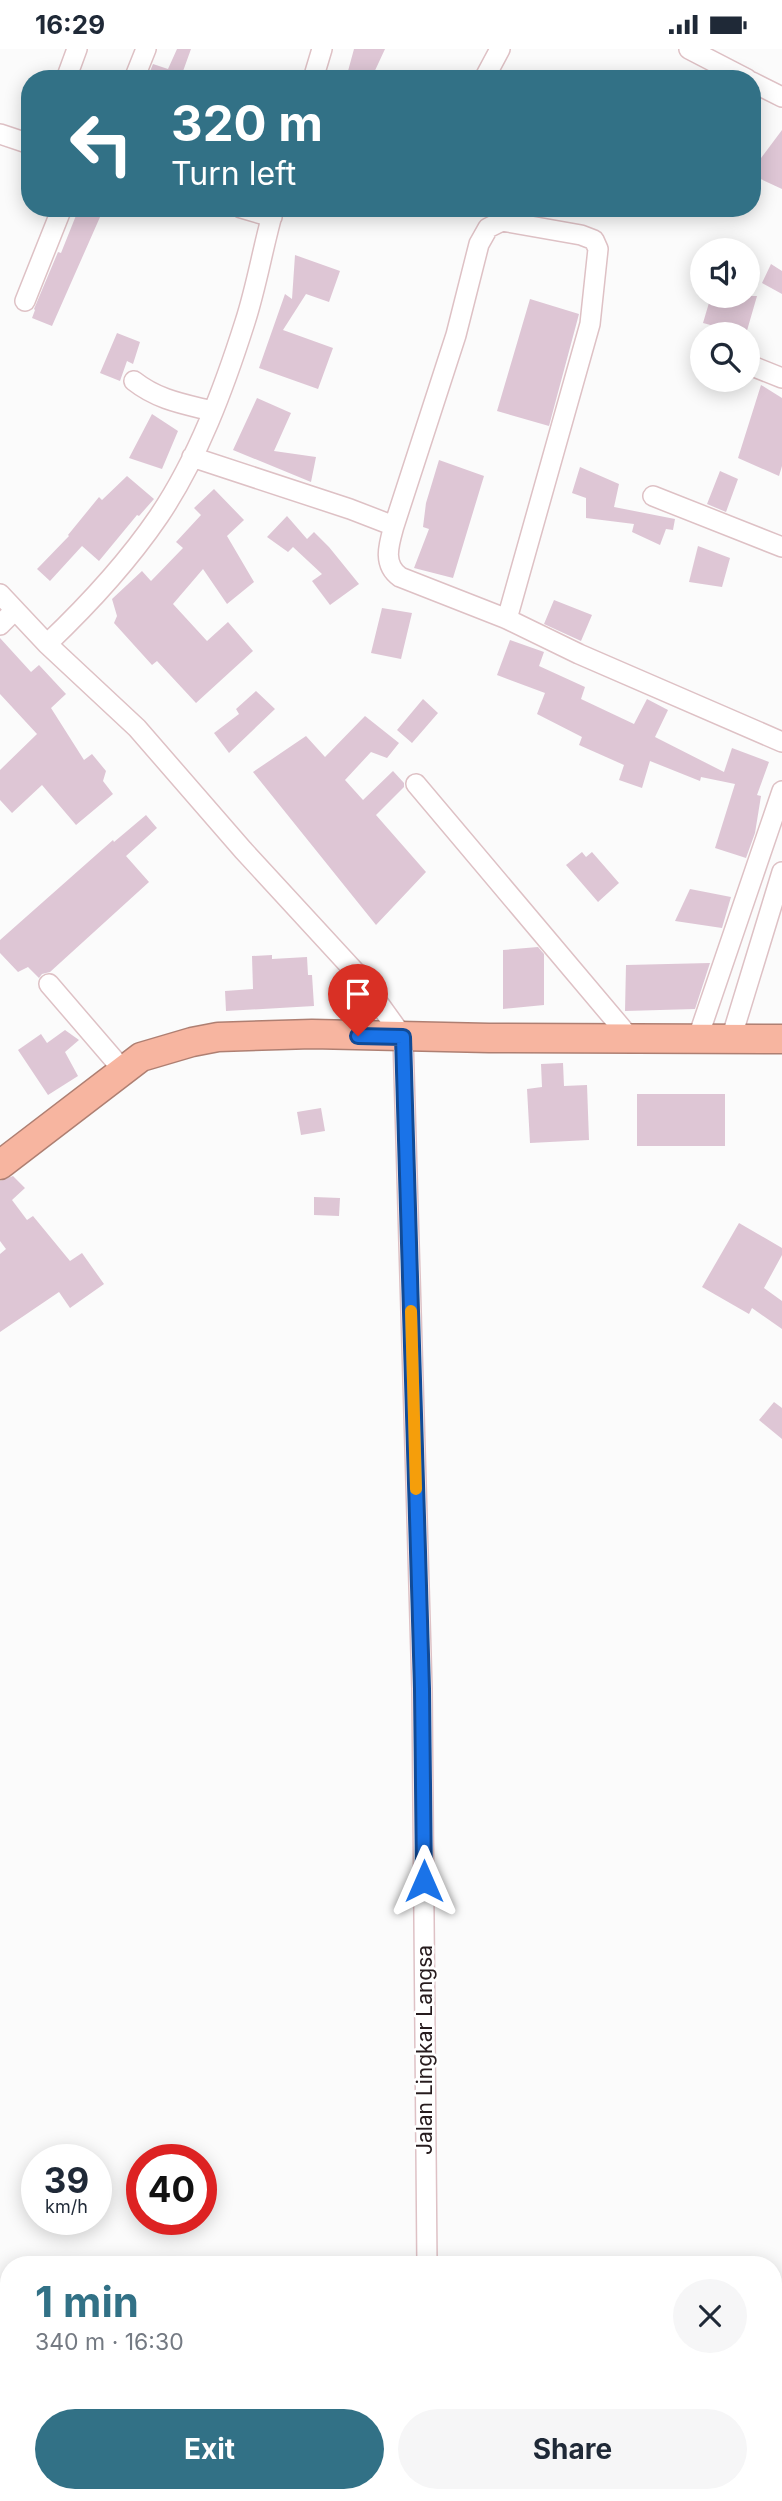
<!DOCTYPE html>
<meta charset="utf-8">
<style>
:root{--surface:#fff;--page:#f6f6f7;--text:#1f2937;--muted:#747a83;--accent:#327186}
body{margin:0;font-family:Inter,sans-serif;background:var(--page);color:var(--text);height:100vh;display:flex;flex-direction:column;font-size:26px;white-space:nowrap}
*{box-sizing:border-box;margin:0}
p{font-size:23px;color:var(--muted)}
.icon{flex:none;width:38px;height:38px;fill:none;stroke:currentColor;stroke-width:2;stroke-linecap:round;stroke-linejoin:round}
.map{position:relative;flex:1;overflow:hidden}
.drawer{position:absolute;left:0px;top:2207px;width:782px;height:247px;display:flex;flex-direction:column;background:var(--surface);border-radius:28px 28px 0 0;box-shadow:0 4px 18px #0003}
.drawer>*{flex:none}
.banner{position:absolute;left:21px;top:21px;width:740px;height:147px;border-radius:28px;box-shadow:0 4px 18px #0003;background:#327186;color:#fff;overflow:hidden}
.controls{position:absolute;left:690px;top:189px;display:grid;gap:14px}
.controls a{display:grid;place-items:center;width:70px;height:70px;border-radius:50%;background:var(--surface);box-shadow:0 4px 18px #0003;font-size:35px}
.speed{position:absolute;left:21px;top:2095px;display:flex;gap:14px;font-size:35px;font-weight:700;text-align:center}
.speed>*{display:grid;place-content:center;width:91px;height:91px;border-radius:50%;background:var(--surface);box-shadow:0 4px 18px #0003;line-height:1}
.speed small{font-size:18px;font-weight:400}
.speed .limit{border:10px solid #d22;background:#fff;color:#111}
.pin{position:absolute;display:grid;place-items:center;width:60px;height:60px;color:#fff;margin:-72px -30px;border-radius:50% 50% 50% 0;rotate:-45deg;box-shadow:0 0 7px #0007}
.pin .icon{rotate:45deg}
.me{position:absolute;width:77px;margin:-38px;rotate:0deg;stroke-linejoin:round;filter:drop-shadow(0 0 5px #0008)}
.turn{display:flex;align-items:center;gap:24px;height:147px;padding:0 35px;font-size:32px}
.turn .icon{width:91px;height:91px;stroke-width:2.5}
.turn b{display:block;font-size:49px;line-height:60px}
.round{display:grid;place-items:center;flex:none;width:74px;height:74px;border-radius:37px;background:var(--page)}
.summary{display:flex;align-items:center;justify-content:space-between;height:119px;padding:0 35px}
h1{font-size:42px;font-weight:700;line-height:52px;color:var(--accent)}
.primary-button{display:flex;gap:14px;margin-top:auto;padding:14px 35px}
.primary-button a{flex:1;height:80px;border-radius:42px;background:var(--accent);color:#fff;font-size:28px;font-weight:700;line-height:80px;text-align:center}
.primary-button a+a{background:var(--page);color:var(--text)}
.status{display:flex;justify-content:space-between;align-items:center;height:49px;padding:0 35px;background:var(--surface);direction:ltr}
.status svg{height:19px;fill:currentColor}
.map>svg:first-child{display:block}
</style>
<div class="status"><b>16:29</b><svg viewBox="0 0 49 12"><path d="M0 12V9h3v3zM5 12V6h3v6zM10 12V3h3v9zM15 12V0h3v12zM26 1h20v11H26zM47 4h2v5h-2z"/></svg></div>
<div class="map">
<svg width="782" height="2452" viewBox="0 0 782 2452">
<rect width="100%" height="100%" fill="#fbfbfb"/>
<path fill="#dec6d5" d="M177,0H191L182,25L188,28V30H147L153,15L168,20Z
M354,0H385L372,28L348,22Z
M782,81V140L752,126V121Z
M79,159H104L52,277L32,269L35,261L34,260L58,203L61,204Z
M295,206L340,222L329,253L306,245L283,281L333,299L318,340L259,319L285,245L292,250Z
M771,215L782,222V245L762,234Z
M711,247H757L746,285H719L718,278L703,274Z
M530,250L579,265L549,377L497,362Z
M117,284L140,293L133,315L127,312L120,332L100,324Z
M761,336L782,349V417L779,427L738,409Z
M257,349L291,364L274,402L316,408L311,433L233,401Z
M152,365L178,382L162,420L129,409Z
M439,411L484,427L453,529L414,519L429,480L423,478L426,454Z
M580,418L619,435L614,458L675,470L673,481L666,480L660,496L632,483L634,475L586,469V449L572,444Z
M720,422L738,430L726,463L707,455Z
M127,427L154,450L139,467L137,466L99,512L82,497L50,532L37,520L69,487L68,486L99,448L102,451Z
M214,440L244,471L227,487L254,533L227,555L203,520L173,555L207,592L228,573L253,602L196,654L157,612L152,616L114,574L117,567L112,550L142,522L151,532L183,499L176,493L201,466L194,459Z
M287,467L307,490L314,483L329,498L359,535L330,556L312,532L322,525L293,498L288,503L267,488Z
M698,497L730,509L722,538L689,533Z
M554,551L592,566L581,592L544,575Z
M382,559L412,564L401,610L371,604Z
M0,589L31,623L39,616L66,645L51,659L84,711L92,705L106,722L103,732L113,745L76,776L42,736L12,764L0,751V721L37,685L0,645Z
M510,591L544,603L539,617L585,638L581,650L634,675L647,650L668,661L655,688L724,723L732,699L769,713L757,746L761,747L755,784L746,809L715,799L735,735L701,728L700,732L650,712L642,739L619,731L624,716L579,696L582,688L537,665L545,644L497,626Z
M256,642L275,660L229,704L214,684L239,665L236,660Z
M423,650L438,664L412,694L397,681Z
M365,667L399,694L387,709L371,703L345,731L363,751L393,722L404,734V738L376,766L426,823L376,876L253,723L306,687L325,708Z
M146,766L157,779L126,807L149,833L50,923L42,925L39,929L28,918L18,923L0,904V891L113,791L114,793Z
M582,803L586,808L592,803L619,834L598,853L566,816Z
M690,840L731,848L722,879L675,872Z
M538,898L544,905V956L503,960V901Z
M272,906V910L307,908L308,926H312L314,957L226,962L225,942L253,940L252,907Z
M710,914L695,960L625,962L626,916Z
M65,981L79,991L65,1003L78,1027L48,1046L18,1001L41,985L47,994Z
M563,1014L564,1037L587,1036L589,1091L530,1094L527,1040L542,1038L541,1015Z
M637,1045H725V1097H637Z
M321,1059L325,1082L301,1086L297,1063Z
M13,1127L25,1139L12,1151L27,1171L33,1167L70,1212L82,1204L104,1235L70,1259L59,1243L0,1283V1205L6,1200L0,1192V1132Z
M314,1148L340,1149L339,1167L314,1166Z
M739,1174L782,1199V1206L764,1239L782,1252V1280L752,1259L749,1265L702,1238Z
M774,1353L782,1359V1390L759,1371Z"/>
<g fill="none" stroke-linecap="round" stroke-linejoin="round">
<defs>
<path id="minor" d="M689,0L747,30
M66,30L77,0
M134,30L146,0
M313,30L322,0
M484,30L500,0
M752,33L782,48
M0,85L30,95
M241,159L272,168
M25,252L62,159
M747,315L782,329
M134,332C158,351 184,355 212,362
M192,408L350,460L394,477C389,495 382,515 400,528L507,570L579,605L782,693
M653,447L782,498
M394,477L456,286L479,195L488,179L502,172L581,186L594,191L598,200L590,275L507,570
M0,545L47,595L137,679L243,801L359,927L403,988L422,1640L427,2216
M0,576L15,561
M47,595C88,556 127,514 159,467C198,409 224,339 245,273C257,236 263,197 274,159
M416,735L631,990
M49,935L123,1021
M731,990L782,823
M697,991L782,742
M774,2291L782,2278
M740,2445L748,2452
M11,2452L12,2445
M79,2452L81,2445
M145,2452L147,2445
M427,2452V2445
M675,2452L679,2445"/>
<path id="highway" d="M0,1116L141,1008L192,993L218,988L312,985L489,989L782,990"/>
</defs>
<use href="#minor" stroke="#dec1c5" stroke-width="22"/>
<use href="#highway" stroke="#ae7f72" stroke-width="31"/>
<use href="#minor" stroke="#fff" stroke-width="19"/>
<use href="#highway" stroke="#f7b5a0" stroke-width="28"/>
</g>
<g fill="none" stroke-linecap="round" stroke-linejoin="round">
<defs>
<path id="route" d="M358,987L403,988L422,1640L424,1832"/>
</defs>
<use href="#route" stroke="#114b97" stroke-width="18"/>
<use href="#route" stroke="#1a73e8" stroke-width="12"/>
<path stroke="#f59e0b" stroke-width="12" d="M411,1262L416,1440"/>
</g>
<g text-anchor="middle" stroke-width="5" stroke-linejoin="round" paint-order="stroke">
<g font-size="21" fill="#261b1d" stroke="#fff">
<text transform="translate(425 2001) rotate(-90)" y="7">Jalan Lingkar Langsa</text>
</g>
</g>
</svg>
<div class="controls">
<a><svg class="icon" aria-label="sound" viewBox="0 0 24 24"><path d="M4 9h4l5-4v14l-5-4H4zM17 9q2 3 0 6"/></svg></a>
<a><svg class="icon" aria-label="search" viewBox="0 0 24 24"><circle cx="10" cy="10" r="6"/><path d="M15 15l6 6"/></svg></a>
</div>
<div class="speed"><div>39<small>km/h</small></div><div class="limit">40</div></div>
<div class="pin" style="left:358px;top:987px;background:#d93025"><svg class="icon" aria-label="arrive" viewBox="0 0 24 24"><path d="M6 21V4h12l-3 4 3 4H6"/></svg></div>
<svg class="me" style="left:424px;top:1832px" viewBox="-20 -20 40 40"><path d="M0-17L14 15 0 8-14 15z" fill="#1a73e8" stroke="#fff" stroke-width="4"/></svg>
<div class="banner">
<div class="turn"><svg class="icon" aria-label="left" viewBox="0 0 24 24"><path d="M17 20v-9H6M10 6l-5 5 5 5"/></svg><div><b>320 m</b>Turn left</div></div>
</div>
<section class="drawer">
<div class="summary"><div><h1>1 min</h1><p>340 m · 16:30</p></div><a class="round"><svg class="icon" aria-label="close" viewBox="0 0 24 24"><path d="M6 6l12 12M18 6L6 18"/></svg></a></div>
<div class="primary-button"><a>Exit</a><a>Share</a></div>
</section>
</div>
